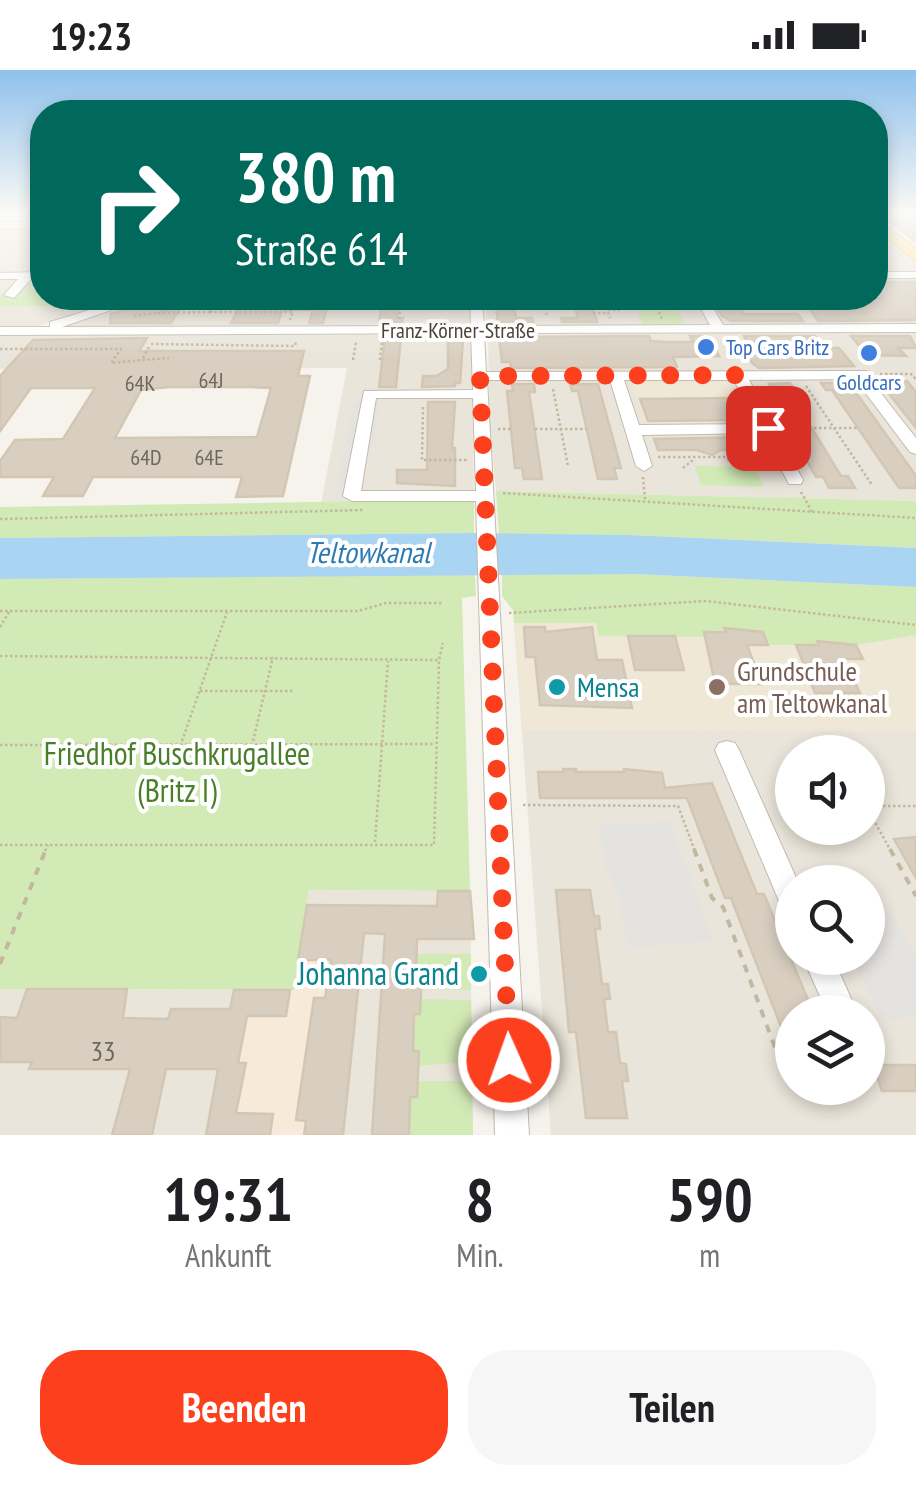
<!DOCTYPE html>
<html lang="de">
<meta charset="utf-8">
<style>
:root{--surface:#fff;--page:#f6f6f6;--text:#202124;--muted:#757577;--accent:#fc3f1d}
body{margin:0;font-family:"PT Sans Narrow",sans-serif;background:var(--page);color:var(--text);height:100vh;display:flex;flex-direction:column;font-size:38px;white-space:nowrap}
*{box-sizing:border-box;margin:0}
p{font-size:32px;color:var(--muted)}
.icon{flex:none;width:55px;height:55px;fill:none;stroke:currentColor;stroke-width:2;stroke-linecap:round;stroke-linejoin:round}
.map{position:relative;height:1065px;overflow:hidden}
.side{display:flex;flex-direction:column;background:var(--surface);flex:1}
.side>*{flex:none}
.hud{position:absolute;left:30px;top:30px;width:858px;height:210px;border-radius:40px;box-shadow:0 5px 15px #0003;background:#00695c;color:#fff;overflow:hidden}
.buttons{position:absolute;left:775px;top:665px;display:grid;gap:20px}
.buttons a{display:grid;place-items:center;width:110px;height:110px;border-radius:50%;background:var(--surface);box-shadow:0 5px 15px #0003;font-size:50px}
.pin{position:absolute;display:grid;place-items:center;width:85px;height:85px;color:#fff;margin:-42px;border-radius:20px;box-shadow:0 5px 15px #0006}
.me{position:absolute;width:110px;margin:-55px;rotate:358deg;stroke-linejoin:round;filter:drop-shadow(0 0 8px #0008)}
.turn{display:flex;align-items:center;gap:35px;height:210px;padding:0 40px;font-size:45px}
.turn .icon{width:130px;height:130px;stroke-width:2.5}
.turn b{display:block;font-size:70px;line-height:85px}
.eta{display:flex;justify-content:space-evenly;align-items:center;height:170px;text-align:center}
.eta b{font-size:60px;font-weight:700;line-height:70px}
.action{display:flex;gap:20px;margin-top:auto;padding:20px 40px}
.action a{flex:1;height:115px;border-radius:40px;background:var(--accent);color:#fff;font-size:40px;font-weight:700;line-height:115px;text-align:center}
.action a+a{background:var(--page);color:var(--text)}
.status{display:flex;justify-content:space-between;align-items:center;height:70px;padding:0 50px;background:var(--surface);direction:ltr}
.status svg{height:28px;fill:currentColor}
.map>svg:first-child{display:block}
</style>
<div class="status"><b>19:23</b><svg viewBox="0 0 49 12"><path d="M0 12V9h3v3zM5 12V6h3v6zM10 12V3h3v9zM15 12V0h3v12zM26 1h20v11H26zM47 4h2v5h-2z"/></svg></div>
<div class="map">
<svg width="916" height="1065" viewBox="0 0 916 1065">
<rect width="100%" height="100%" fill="#f6f3ec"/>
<path fill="#eae5da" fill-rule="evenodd" d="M0,157H42V203H0Z
M875,160L916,194V202H875Z
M875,207H916V255L728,256L721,253L707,228H875Z
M0,209H42V228H125L31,258L0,259Z
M150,228H469L470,254L463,258L68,256Z
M484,228H696L710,255L488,256Z
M916,261V431L496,421L490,359L488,265Z
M463,263L471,268L474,431L321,434L347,298L0,299V264Z
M514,553L600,566L768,575H818L916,565V1065H551ZM792,682H868V758H792ZM792,812H868V888H792ZM792,942H868V1018H792Z
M309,820L470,821L473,1065H343L367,836L307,835Z
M0,919L234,920L206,1065H0Z"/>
<path fill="#f7ead8" d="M307,835H367L343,1065H206L234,920H294Z"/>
<path fill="#efe8d6" d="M631,310H726L749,356H646Z
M514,553H597L600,566L704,567L703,562L739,558L741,562H763L768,575H818L817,571L916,565V661L522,660Z"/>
<path fill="#d2eab5" d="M14,212H42V228H73L60,236H0V226Z
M634,228H672L685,254H642Z
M695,396L755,397L764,417L701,415Z
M496,421L916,431V478L629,465L499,464Z
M377,431H474V463L0,468V437Z
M475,504L476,526L462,528L470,821L309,820L294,920L0,919V509Z
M502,504H633L916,517V565L856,575L818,571L819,575H768L763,562H741L739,558L704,562L705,567L599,566L596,553H514L513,540L502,526Z
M417,884H471V920L421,919L422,903H416Z
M421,929L471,930L472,991L418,996L419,981H413L414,944L420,943Z
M417,1011H472L473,1065H409L410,1027H417Z"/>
<path fill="#e5e3e0" d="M354,331H380L371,386L363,387L356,429H334Z
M671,752L712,871L628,878L618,821L606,799L599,753Z
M891,841L916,888V946L882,951L852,888H868V844Z"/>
<path fill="#a9d4f2" d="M474,463L629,465L916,478V517L633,504L0,509V468Z"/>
<path fill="#d8cfc1" stroke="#d3c7b4" stroke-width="2.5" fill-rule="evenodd" d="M904,142H916V172L879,143Z
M875,212H916V250L818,251L803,230L882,228L875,220Z
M161,228H187L171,253H110L111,244Z
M245,228H328L329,230L323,253H309L313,240H282L278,253H231Z
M383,228H400L397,248H403L402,252H379Z
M495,228H513L516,248H532L533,252H498Z
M572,228H590L597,252H562L561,248H578Z
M711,228H732L744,244H798L803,251H731L722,246Z
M649,266L651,271L665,272H693L690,266H709L719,286L673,287L677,297L511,298L510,292H502L499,267Z
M744,266H815L824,278H839L854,296L759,298L752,293L742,275H749Z
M851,266H910L916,278H898L906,286L867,285Z
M385,267H401L396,317H379Z
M147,268L139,281H304L298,306H310L283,426L236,427L242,407H93L83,426H43L54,407H0V391L15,370L63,369L95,318H31L0,361V306L33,270ZM169,317H250L271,318L257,367L115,368L141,320Z
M448,270H463L460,313H455V316L422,317L423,306H436L448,299Z
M886,311H907L916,322V358L886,320H892Z
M790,313L795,321H789L841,406H848L855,418H829L823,407H816L766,320H772L769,314Z
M821,313H842L848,320H854L916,406V418H899L832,320H826Z
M512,314H534L535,322H529L542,409H524L522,398H515L507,321H513Z
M570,314H598L621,398H614L617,409H598L578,321H572Z
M732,328L743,350L648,351L640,329Z
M428,332H455L452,378H455V416L397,413V400H427Z
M752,367L758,380H721L712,385L697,380H658L654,369Z
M524,557H545V562L592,557L597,590H622L632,638L540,635L535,587H526Z
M724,558L763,562L768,575H747L762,614H715L704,562H726Z
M628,566H675L684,600H635Z
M817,571L856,575L863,589H843L860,623H815L796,575H819Z
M563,699H576V702H624V699L662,703L665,718L712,713L757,824H764L813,942H792V985L731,828H725L687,728H540L538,702H563Z
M916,767V808L894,769Z
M556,820H590L594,846H599L600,859H595L602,914H608L610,929H604L608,962H616L620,993L626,994L628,1011H622L627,1048H586L576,962H569Z
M438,821H470L474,869H417L416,903H422L420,944H414L413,981H419L417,1027H410L409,1065H372L385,864L364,863L343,1065H304L306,1051L296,1050L314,928H325L331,890H298L307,835L437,836Z
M27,919H127L123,948L168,949L171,939H230L234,920H290L286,946H247L238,993H246L236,1043L273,1044L270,1065H206L218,999H166L152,1065H112L130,999H29L32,992H0V947L17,948Z
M873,995H916V1021H882Z"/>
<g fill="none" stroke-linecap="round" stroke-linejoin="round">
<defs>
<path id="minor" d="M0,152H42V158H0Z
M42,202V208L31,209L14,228L4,225L18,209H0V203Z
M875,202H916V208H875Z
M129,228H146L62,257L471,256L470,228H482L484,256L710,255L695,228H707L723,255L916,254V262L484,263L486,302L865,301L870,302L872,305L869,308L916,368V384L910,382L855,309L749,310L803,410L801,414H789L762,363L642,365L652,396L644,401L636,396L610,310H487L529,1065H495L476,431H352L343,426L364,321L473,320L471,263L0,265V257H50V252ZM624,310H734L757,354L639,355ZM376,328H473L476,421H361Z
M727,671L735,673L739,680L798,812H792V841L782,838L715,680L719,673Z
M803,888H833L857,942H827Z"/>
<path id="major" d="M875,148L916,178V191L875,159Z"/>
</defs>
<use href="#minor" stroke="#c2bbae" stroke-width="2"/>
<use href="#major" stroke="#e6c16a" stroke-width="2"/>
<path stroke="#c4b79f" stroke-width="2.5" stroke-dasharray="2.5 2.5" stroke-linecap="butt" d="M206,228L158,243L210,242
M220,228L211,242H293L290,250
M543,228L547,246
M603,228L610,248
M653,228L662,249
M606,232H618
M592,235H604
M608,240H620
M593,243H606
M134,246L156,243
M399,249L402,228
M151,274L295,276L296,271
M149,277L142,290L169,288
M0,279H121L111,293L142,290
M353,290L356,272
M380,290L382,272
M880,304H911L916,309
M806,316L872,415
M553,319L568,396
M423,337L422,390H467
M784,358H857
M498,359H511
M535,359H586
M658,387H764
M727,389L744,396
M683,398L693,390
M643,407L645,429
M801,422L812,442
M503,423L916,448
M0,449L363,440
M0,541H358L386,533H442
M509,543L706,531L916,555
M0,557L9,542
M0,586L438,590
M200,621H293
M182,671L227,542
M253,671L273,587
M0,675L435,674
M523,735L678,736L695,781
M868,736H916
M868,740L891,781
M375,772L388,591
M0,775H434L439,590L443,573
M45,781L48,775"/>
<path stroke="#c4b79f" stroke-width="4" stroke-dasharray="8 8" stroke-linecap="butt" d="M694,779L712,828L723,837L787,1010
M890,779L916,826
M0,894L46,779"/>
<use href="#minor" fill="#fff" fill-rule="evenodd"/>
<use href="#major" fill="#ffe39c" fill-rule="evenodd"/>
</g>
<linearGradient id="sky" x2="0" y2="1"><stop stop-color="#8fc1ec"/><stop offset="0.49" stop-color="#fbfaf6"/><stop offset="1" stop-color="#fbfaf6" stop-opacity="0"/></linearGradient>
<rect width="916" height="291" fill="url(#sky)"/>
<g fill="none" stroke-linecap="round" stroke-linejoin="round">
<path stroke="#fc3f1d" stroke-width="18" stroke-dasharray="0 32.4" d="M509,990L480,306L739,305L768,358"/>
</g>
<g fill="#3f7fe0" stroke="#fff" stroke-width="4">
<circle cx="706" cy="277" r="10"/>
<circle cx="869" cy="283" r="10"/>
</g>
<g fill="#0f9aa8" stroke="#fff" stroke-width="4">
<circle cx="557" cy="617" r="10"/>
<circle cx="479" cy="904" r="10"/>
</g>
<circle fill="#8d6e63" stroke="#fff" stroke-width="4" cx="717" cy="617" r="10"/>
<g text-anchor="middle" stroke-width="8" stroke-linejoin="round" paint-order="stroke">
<g font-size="22" fill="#4b4439" stroke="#fff">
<text x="458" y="268">Franz-Körner-Straße</text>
</g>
<g font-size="22" fill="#366cbe" stroke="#fff" text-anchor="start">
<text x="726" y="285">Top Cars Britz</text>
<text x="869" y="320" text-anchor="middle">Goldcars</text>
</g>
<g font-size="22" fill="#6e675b">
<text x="211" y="318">64J</text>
<text x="140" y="321">64K</text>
<text x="146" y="395">64D</text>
<text x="209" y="395">64E</text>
</g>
<g font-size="28" fill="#785e54" stroke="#fff" text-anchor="start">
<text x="737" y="611">Grundschule<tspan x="737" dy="32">am Teltowkanal</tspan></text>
</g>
<g font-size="28" fill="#0d838f" stroke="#fff" text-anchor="start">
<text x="577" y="627">Mensa</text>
</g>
<g font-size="28" fill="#6e675b">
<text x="103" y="991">33</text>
</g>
<g font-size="30" font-style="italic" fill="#2e7ab2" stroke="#fff">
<text x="368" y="493">Teltowkanal</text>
</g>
<g font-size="32" fill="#4a7f2a" stroke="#fff">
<text x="177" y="695">Friedhof Buschkrugallee<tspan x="177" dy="37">(Britz I)</tspan></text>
</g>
<g font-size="32" fill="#0d838f" stroke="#fff" text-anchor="end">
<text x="459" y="915">Johanna Grand</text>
</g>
</g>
</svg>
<div class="buttons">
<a><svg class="icon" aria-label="sound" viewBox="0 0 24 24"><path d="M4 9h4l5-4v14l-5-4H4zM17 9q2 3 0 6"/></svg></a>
<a><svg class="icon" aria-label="search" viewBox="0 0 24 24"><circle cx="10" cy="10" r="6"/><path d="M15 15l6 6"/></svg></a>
<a><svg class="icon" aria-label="layers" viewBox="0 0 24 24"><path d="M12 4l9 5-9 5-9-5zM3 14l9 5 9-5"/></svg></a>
</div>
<div class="pin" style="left:768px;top:358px;background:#d93025"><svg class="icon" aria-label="arrive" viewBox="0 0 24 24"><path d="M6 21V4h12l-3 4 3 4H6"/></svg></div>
<svg class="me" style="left:509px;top:990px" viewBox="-20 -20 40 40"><circle r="17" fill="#fc3f1d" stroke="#fff" stroke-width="3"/><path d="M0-11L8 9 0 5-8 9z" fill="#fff"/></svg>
<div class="hud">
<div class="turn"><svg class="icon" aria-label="right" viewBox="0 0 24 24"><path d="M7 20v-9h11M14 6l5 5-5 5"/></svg><div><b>380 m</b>Straße 614</div></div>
</div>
</div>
<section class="side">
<div class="eta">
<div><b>19:31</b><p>Ankunft</p></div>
<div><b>8</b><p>Min.</p></div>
<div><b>590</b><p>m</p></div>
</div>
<div class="action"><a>Beenden</a><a>Teilen</a></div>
</section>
